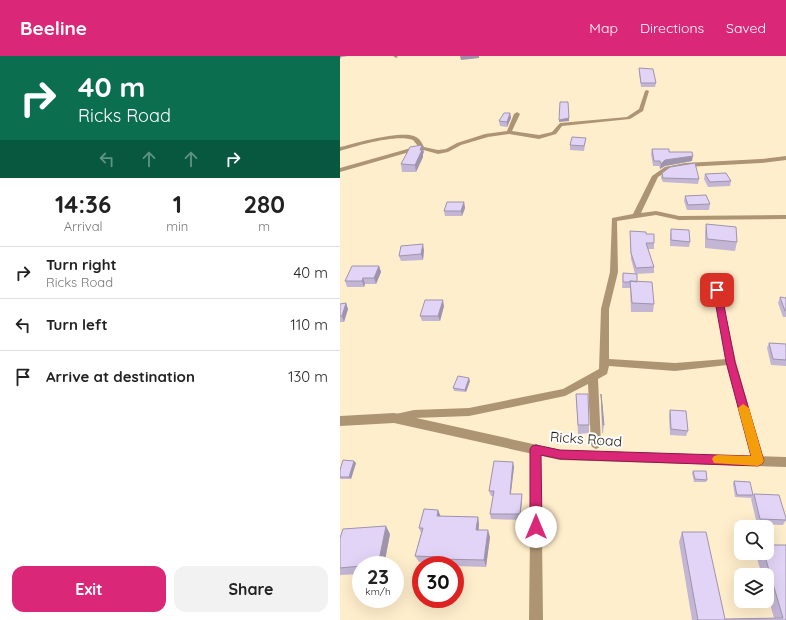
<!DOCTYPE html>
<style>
:root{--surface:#fff;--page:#f2f2f2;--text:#222;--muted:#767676;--line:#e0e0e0;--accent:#db2777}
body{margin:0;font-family:Quicksand,sans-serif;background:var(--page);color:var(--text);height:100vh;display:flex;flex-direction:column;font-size:15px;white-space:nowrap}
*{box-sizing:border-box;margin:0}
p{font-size:13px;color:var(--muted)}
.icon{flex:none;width:22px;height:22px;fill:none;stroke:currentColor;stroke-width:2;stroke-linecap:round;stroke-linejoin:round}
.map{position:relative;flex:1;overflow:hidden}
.sheet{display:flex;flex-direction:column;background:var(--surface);width:340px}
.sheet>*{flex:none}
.hud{background:#0b6e4f;color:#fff;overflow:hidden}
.buttons{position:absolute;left:394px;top:464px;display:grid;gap:8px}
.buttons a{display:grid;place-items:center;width:40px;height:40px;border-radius:8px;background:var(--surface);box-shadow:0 4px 16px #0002;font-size:20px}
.speed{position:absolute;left:12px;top:500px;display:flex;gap:8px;font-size:20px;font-weight:700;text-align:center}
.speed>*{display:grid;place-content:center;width:52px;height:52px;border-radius:50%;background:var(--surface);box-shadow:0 4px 16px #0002;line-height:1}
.speed small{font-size:10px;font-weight:400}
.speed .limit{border:6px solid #d22;background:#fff;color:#111}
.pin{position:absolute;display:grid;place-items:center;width:34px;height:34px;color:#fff;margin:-17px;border-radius:8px;box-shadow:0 2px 6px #0006}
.me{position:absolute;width:44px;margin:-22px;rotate:0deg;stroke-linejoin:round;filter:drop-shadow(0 0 3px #0008)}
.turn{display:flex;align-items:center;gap:14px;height:84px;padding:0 12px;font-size:18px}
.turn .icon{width:52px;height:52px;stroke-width:2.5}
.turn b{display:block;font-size:28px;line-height:34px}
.lanes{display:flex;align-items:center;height:38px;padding:0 12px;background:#0003;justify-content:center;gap:20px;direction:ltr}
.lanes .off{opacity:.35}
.eta{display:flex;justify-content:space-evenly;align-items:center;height:68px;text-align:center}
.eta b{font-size:24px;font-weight:700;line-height:28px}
.action{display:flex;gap:8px;margin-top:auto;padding:8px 12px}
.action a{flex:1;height:46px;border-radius:12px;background:var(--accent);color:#fff;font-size:16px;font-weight:700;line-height:46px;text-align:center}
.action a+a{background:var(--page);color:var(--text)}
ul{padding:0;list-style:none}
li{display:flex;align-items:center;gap:12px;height:52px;padding:0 12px;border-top:1px solid var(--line)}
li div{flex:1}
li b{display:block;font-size:15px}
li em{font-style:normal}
header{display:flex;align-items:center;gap:24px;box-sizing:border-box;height:56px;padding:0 20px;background:var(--accent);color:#fff}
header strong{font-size:19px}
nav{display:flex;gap:22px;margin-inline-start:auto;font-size:14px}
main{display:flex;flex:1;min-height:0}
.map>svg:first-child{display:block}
</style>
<header>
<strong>Beeline</strong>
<nav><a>Map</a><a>Directions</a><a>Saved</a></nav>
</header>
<main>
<section class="sheet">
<div class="hud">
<div class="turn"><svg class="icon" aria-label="right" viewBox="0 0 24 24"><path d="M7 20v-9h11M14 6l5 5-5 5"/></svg><div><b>40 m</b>Ricks Road</div></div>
<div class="lanes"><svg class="icon off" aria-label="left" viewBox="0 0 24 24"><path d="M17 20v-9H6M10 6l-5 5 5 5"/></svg><svg class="icon off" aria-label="ahead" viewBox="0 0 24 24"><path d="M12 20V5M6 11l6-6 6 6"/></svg><svg class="icon off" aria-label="ahead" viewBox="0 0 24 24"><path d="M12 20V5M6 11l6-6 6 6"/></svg><svg class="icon" aria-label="right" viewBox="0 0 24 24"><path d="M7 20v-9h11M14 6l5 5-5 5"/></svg></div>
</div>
<div class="eta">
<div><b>14:36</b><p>Arrival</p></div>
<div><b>1</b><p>min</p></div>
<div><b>280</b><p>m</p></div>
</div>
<ul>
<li><svg class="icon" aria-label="right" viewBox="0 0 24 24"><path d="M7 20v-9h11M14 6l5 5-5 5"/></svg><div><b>Turn right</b><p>Ricks Road</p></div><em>40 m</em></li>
<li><svg class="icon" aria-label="left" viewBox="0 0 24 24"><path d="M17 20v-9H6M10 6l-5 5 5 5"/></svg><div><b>Turn left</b></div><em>110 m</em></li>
<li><svg class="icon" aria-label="arrive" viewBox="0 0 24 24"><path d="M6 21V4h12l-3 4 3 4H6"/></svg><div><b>Arrive at destination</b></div><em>130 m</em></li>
</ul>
<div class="action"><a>Exit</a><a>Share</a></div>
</section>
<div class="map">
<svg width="446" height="564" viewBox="0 0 446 564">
<rect width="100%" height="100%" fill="#fec"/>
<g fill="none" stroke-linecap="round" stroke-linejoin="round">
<path fill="#ad9574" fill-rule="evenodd" d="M53,0H57L58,1L56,2Z
M307,34L309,35L303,55L290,63L222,70L216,78L199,83L169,78L148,81L121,89L108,96L98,98L80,93L0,116V112L78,90L73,84C56,78 17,90 0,95V91L5,90C19,86 64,74 76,81C80,83 82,87 84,91L98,94L106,93L117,87L145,78L167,75L174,58L177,56L180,58L172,75L199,79L212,76L220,67L287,61L299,53L305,35Z
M446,100V104L421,107L345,111L329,114L318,121L301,157L316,155L339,160L446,159V163L339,164L316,159L277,165L278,216L269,253V303L335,307L386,303L373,234L377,231L380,232L396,306L424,405L422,408L418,410L414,408L412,405L387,309L335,315L269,310L267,318L258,323L261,388L260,391L256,393L252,391L251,388L248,328L225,340L129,360L74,362L55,366L51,365L50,362L51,359L74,354L129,352L223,333L259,313L261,253L270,216L272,162L293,158L312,120L325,111L345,107L421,103Z
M196,388L200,390L201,393L203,564H189L191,393L192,390Z"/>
<path fill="#ad9574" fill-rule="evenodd" d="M54,357L220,394L446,401V411L220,404L54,367L0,370V360Z"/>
</g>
<path fill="#c2b6d4" d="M299,12L316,27L315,31H301L299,17Z
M170,57L171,62L167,71L160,70L159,65Z
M246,82L244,95L230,94V89Z
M312,93L329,96L352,105L325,110L320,113L319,110H313L311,98Z
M84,96L83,98V101L76,116H62L61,108Z
M322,117L359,123L358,128L323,126L321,122Z
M365,118L391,125L390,130L368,131L364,123Z
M345,140L370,148L369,154H347L344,145Z
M124,146L125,152L122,160H105L104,155Z
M366,168L397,186L395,195L365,192V176Z
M331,173L350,186L349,191L330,190V179Z
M290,175L306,178L314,187V193H308L314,211V217L295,218L291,203L290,181Z
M84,194L83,204L61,205L59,200Z
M39,210L41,216L36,228H25L24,231H7L5,225Z
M283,217L297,226L314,248L313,256H291L290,232H282Z
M440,241L446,242V261H443L438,247Z
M6,247L8,253L4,266H0V248Z
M104,250L100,265H82L80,260Z
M429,287L446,288V310L431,309L427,292Z
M130,325L126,336L114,335L113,332Z
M236,338L249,369V377L238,378Z
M261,338L264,369L263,377H262L261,346Z
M330,354L348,375L346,380L330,379L329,360Z
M16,407L11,423H0V414Z
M174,411L171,438H182V444L180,464L151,463L150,458L153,440H151L149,435Z
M353,415L367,424L366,426H354L352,417Z
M394,425L413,439L414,438L446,462V464L443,469L417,468L411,443L412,442L395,441L393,428Z
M98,454L100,460L138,461L139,468V474L150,481L146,511L115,510V509H99L98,507L79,506L75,500L81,477L79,472Z
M342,476L385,563L434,562L427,537V519H422L416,499L417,497H427L446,564H352L339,486Z
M50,478L44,509H21V518L0,519V482Z"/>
<path fill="#9e94ac" d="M0,0H8L1,1L0,3Z
M120,0H139V2L121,4Z
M170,57L171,62L167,71V66Z
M229,62V65L219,66V64Z
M82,89L84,96L83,98V101L76,116L75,109Z
M353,100L352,105L325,110L320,113L321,108L325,104Z
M124,146L125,152L122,160L121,155Z
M83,188L84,194L83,204L81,198Z
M39,210L41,216L36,228L34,222Z
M23,222L25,228L24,231L22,225Z
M103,244L104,250L100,265L98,260Z
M6,247L8,253L4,266L2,260Z
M129,322L130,325L126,336L125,334Z
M14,405L16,407L11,423L9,421Z
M173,406L174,411L170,443V438Z
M182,438V444L180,464V458Z
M98,454L101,461L97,460Z
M138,461L139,468L138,481L136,474Z
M46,470L50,478L44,509H38Z
M148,474L150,481L146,511L144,504Z"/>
<path fill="#e2d4f6" stroke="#9e94ac" d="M299,12L313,13L316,27H301Z
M220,46H228L229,62L219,64Z
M164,57H170L167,66L159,65Z
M232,81L246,82L244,90L230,89Z
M82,89L80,94H82L75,109L61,108L70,91Z
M312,93H329V96H352L353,100L325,104L321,108L320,105H314Z
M355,107L359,123L323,122L322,117L330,111Z
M386,117L391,125L370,126L365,118Z
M366,139L370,148L348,149L345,140Z
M107,146H124L121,155H104Z
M366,168L396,171L397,186L367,183Z
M331,173L349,174L350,186L331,184Z
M290,175L306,176V178H314V187H306L314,211L296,212L291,197Z
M83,188L81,198L59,200L61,190Z
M12,210H39L34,222H23L22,225H5Z
M283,217L297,218V226L290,225V226H283Z
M290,225L312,226L314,248L292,247Z
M440,241L446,242V255H445Z
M85,244H103L98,260H80Z
M6,247L2,260H0V248Z
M429,287L446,288V304L433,303Z
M118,320L129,322L125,334L113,332Z
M236,338H248L249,369H238Z
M261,338L264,369H263Z
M330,354L346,355L348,375L331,373Z
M3,404L14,405L9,421H0V414Z
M154,405L173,406L170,438H182L180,458H150L154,435H149Z
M353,415H366L367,424L355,423Z
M394,425L410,426L413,439H397Z
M414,438L439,439L446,462V464L420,463Z
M84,453L98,454L97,460L138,461L136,474H148L144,504L97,503V501L75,500L83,472H79Z
M46,470L38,509H21V510L0,512V482L3,473Z
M342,476H366L385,563L443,562L424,497H427V489H446V564H358Z"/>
<path fill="#db2777" stroke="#8e194d" d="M377,232L381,234L395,306L424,405L422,408L418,410L220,403L201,399L202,471L200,475L196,477L191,475L190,471V393L192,390L196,389L220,394L411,400L386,306L373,234Z"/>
<path fill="#f59e0b" d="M403,348L409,352L424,405L422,408L418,410L374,407L372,403L374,400L378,399L411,400L398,352Z"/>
<g text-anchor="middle" stroke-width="4" stroke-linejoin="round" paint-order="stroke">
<g font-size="14" fill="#221c0f" stroke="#fdfdfd">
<text transform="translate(246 383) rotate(4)" y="5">Ricks Road</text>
</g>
</g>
</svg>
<div class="buttons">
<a><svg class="icon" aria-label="search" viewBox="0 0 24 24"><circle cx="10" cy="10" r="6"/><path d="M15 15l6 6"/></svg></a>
<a><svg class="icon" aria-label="layers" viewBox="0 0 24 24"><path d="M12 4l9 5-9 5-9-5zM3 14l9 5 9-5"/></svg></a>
</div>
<div class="speed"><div>23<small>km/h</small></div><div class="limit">30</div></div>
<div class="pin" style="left:377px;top:234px;background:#d93025"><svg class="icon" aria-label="arrive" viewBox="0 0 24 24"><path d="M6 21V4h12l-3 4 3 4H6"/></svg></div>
<svg class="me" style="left:196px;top:471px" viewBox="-20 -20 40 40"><circle r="19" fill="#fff"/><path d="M0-13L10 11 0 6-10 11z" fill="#db2777"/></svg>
</div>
</main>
